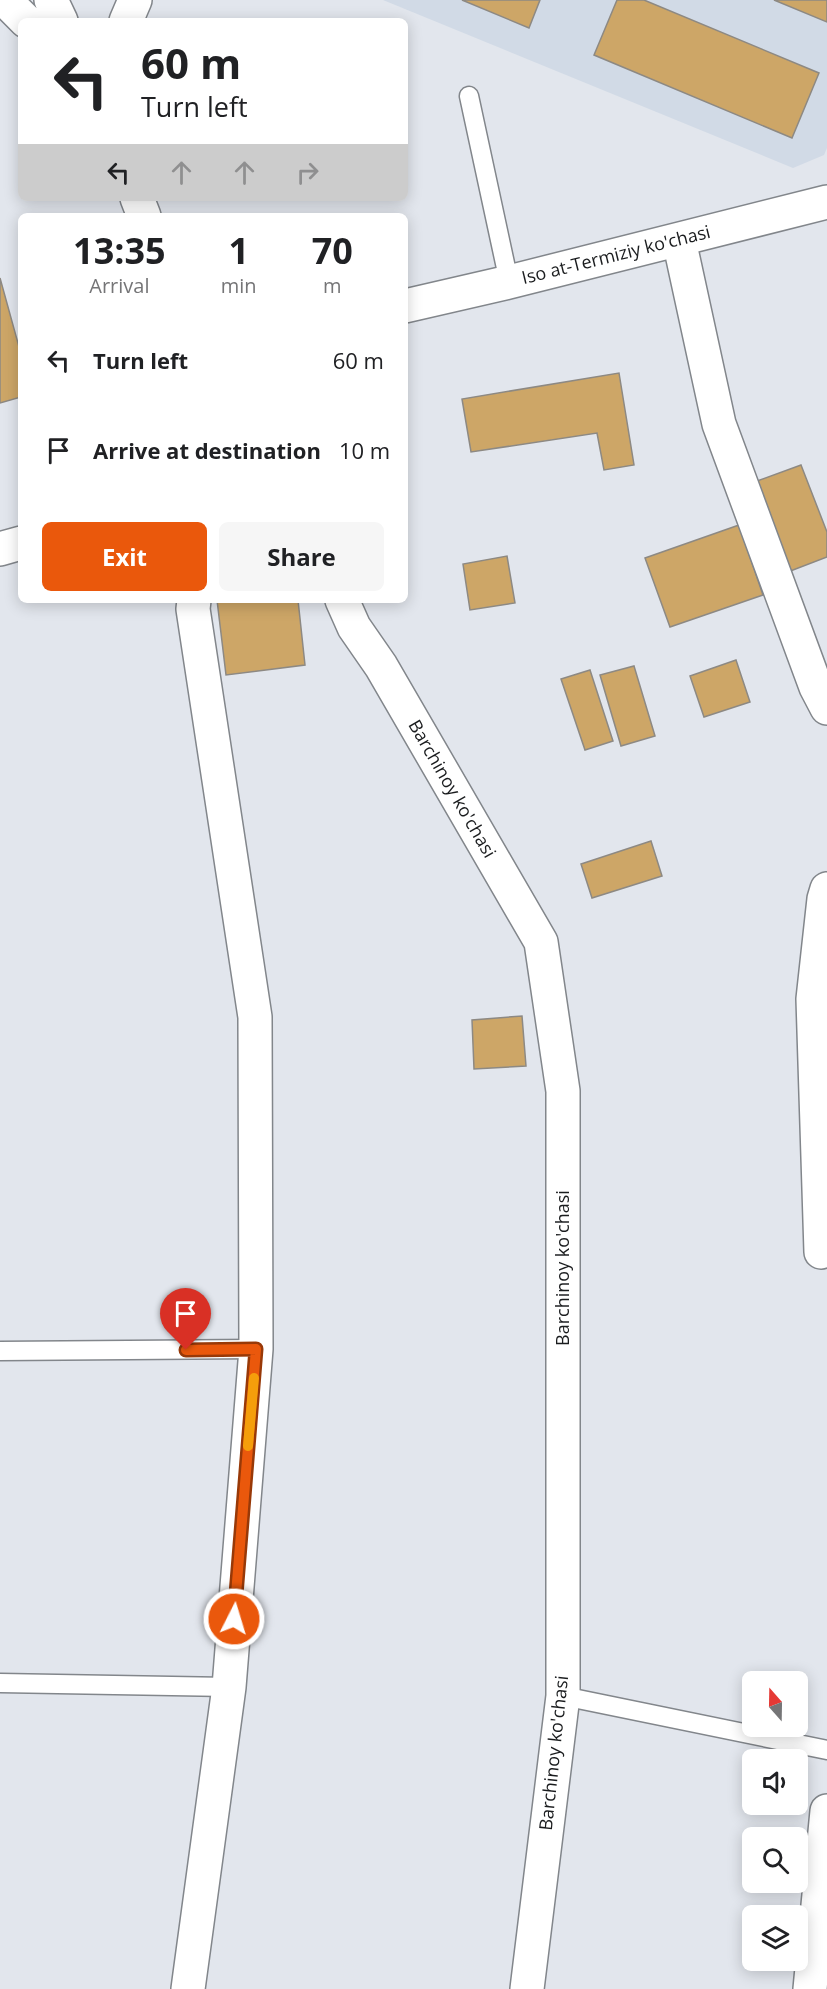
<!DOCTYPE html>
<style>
:root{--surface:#fff;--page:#f6f6f6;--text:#202124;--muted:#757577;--accent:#ea580c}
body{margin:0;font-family:"Open Sans",sans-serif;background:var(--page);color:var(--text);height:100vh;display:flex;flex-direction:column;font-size:22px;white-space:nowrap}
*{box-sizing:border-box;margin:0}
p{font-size:20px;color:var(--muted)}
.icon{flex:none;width:33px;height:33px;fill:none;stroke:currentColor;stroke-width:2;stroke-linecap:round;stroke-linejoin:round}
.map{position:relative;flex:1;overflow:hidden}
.side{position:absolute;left:18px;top:213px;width:390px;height:390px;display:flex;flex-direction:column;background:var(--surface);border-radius:9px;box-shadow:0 3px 15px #0003}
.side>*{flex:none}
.top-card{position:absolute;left:18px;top:18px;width:390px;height:183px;border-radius:9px;box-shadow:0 3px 15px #0003;background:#fff;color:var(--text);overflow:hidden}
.needle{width:39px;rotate:340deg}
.fabs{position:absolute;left:742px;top:1671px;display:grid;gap:12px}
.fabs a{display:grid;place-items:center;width:66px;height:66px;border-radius:9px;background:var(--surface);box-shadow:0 3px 15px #0003;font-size:30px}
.pin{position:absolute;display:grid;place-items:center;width:51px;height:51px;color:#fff;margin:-62px -26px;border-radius:50% 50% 50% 0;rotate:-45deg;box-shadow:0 0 6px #0007}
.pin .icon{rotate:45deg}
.me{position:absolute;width:66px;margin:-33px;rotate:5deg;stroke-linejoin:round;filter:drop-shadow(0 0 4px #0008)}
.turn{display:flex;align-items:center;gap:21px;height:126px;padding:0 24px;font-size:27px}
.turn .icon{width:78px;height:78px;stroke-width:2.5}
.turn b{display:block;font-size:42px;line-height:51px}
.lanes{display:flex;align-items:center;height:57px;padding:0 24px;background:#0003;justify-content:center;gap:30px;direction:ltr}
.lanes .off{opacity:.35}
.eta{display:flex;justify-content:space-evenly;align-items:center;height:102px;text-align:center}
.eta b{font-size:36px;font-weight:700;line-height:42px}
.action{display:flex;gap:12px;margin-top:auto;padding:12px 24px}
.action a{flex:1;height:69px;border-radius:9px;background:var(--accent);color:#fff;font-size:24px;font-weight:700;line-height:69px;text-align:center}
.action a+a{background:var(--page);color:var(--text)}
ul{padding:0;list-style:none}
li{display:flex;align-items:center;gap:18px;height:90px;padding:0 24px}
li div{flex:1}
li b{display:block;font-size:22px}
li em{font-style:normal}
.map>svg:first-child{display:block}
</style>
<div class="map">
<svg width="827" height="1989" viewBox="0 0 827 1989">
<rect width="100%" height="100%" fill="#e2e6ed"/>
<path fill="#d1dae6" d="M383,0H827V148L824,155L793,168Z"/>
<path fill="#cda667" stroke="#8d8983" stroke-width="1.5" d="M462,0H540L529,28Z
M617,0H644L819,73L792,138L594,55Z
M774,0H827V22Z
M0,278L21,354V397L0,403Z
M619,373L634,465L604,470L597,433L471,452L462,399Z
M801,465L827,532V557L780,575L746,485Z
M739,525L763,595L670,627L645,558Z
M507,556L515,603L470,610L463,564Z
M217,600H298L305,665L226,675Z
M736,660L750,702L704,717L690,676Z
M634,666L655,736L621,746L600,675Z
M590,670L613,741L585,750L561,679Z
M651,841L662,876L592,898L581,864Z
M522,1016L526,1066L474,1069L472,1020Z"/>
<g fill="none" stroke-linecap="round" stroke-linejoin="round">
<defs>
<path id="lane" d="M469,96L509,282
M0,1351L256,1349
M0,1683L229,1687
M563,1696L827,1750"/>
<path id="street" d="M679,240L719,424L816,687L827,708
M342,600L354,627L381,666L541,942L563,1091V1696L527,1989
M821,1252L813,999L824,899L827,889
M188,1989L229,1687L256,1349L255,1017L193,609L194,600
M810,1989L827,1811"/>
<path id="secondary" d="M5,0L26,21
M51,0L61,21
M126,21L135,0
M137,198L144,216
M405,306L509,282L827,202
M0,549L21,543"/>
</defs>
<use href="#lane" stroke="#82868b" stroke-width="21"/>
<use href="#street" stroke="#82868b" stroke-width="36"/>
<use href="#secondary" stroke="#82868b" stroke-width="36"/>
<use href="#lane" stroke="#fff" stroke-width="18"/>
<use href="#street" stroke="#fff" stroke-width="33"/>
<use href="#secondary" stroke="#fff" stroke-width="33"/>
</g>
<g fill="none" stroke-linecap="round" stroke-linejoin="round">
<defs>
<path id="route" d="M186,1350L256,1349L234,1619"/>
</defs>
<use href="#route" stroke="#983908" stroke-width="15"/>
<use href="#route" stroke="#ea580c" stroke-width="10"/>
<path stroke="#f59e0b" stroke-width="10" d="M248,1446L254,1378"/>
</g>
<g text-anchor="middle" stroke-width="6" stroke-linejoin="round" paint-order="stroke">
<g font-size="18" fill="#1a1c1e" stroke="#fff">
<text transform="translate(616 255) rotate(-14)" y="6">Iso at-Termiziy ko'chasi</text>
<text transform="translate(452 789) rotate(60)" y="6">Barchinoy ko'chasi</text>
<text transform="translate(563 1268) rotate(-90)" y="6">Barchinoy ko'chasi</text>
<text transform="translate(554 1753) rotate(-84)" y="6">Barchinoy ko'chasi</text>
</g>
</g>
</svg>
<div class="fabs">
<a><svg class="needle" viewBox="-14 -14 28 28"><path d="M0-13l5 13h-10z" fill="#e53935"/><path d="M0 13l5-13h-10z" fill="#757577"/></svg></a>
<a><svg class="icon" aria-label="sound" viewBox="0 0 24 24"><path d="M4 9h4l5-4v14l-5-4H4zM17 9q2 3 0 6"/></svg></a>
<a><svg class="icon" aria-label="search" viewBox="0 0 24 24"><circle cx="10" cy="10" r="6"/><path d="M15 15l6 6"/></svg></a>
<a><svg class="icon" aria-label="layers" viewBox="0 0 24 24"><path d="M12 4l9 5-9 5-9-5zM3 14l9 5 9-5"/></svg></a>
</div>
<div class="pin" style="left:186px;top:1350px;background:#d93025"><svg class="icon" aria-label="arrive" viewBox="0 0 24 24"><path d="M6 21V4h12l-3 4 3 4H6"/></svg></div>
<svg class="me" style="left:234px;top:1619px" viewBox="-20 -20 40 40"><circle r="17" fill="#ea580c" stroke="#fff" stroke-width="3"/><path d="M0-11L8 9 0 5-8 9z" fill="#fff"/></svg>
<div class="top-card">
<div class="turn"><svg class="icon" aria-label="left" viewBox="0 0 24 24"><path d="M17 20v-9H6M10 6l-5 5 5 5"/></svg><div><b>60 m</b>Turn left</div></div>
<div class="lanes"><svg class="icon" aria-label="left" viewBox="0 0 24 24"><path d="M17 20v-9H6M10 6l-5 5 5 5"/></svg><svg class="icon off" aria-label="ahead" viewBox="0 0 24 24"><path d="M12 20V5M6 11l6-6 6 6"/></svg><svg class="icon off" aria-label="ahead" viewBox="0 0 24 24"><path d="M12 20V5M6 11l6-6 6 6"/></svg><svg class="icon off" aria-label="right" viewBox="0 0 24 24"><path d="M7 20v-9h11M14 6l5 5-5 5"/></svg></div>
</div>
<section class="side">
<div class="eta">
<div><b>13:35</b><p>Arrival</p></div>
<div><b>1</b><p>min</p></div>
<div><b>70</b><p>m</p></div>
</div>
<ul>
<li><svg class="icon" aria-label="left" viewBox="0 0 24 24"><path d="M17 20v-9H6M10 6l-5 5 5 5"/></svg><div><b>Turn left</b></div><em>60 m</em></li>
<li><svg class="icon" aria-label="arrive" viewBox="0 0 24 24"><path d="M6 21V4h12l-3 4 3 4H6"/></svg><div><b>Arrive at destination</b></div><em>10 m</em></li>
</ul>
<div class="action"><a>Exit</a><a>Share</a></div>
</section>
</div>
